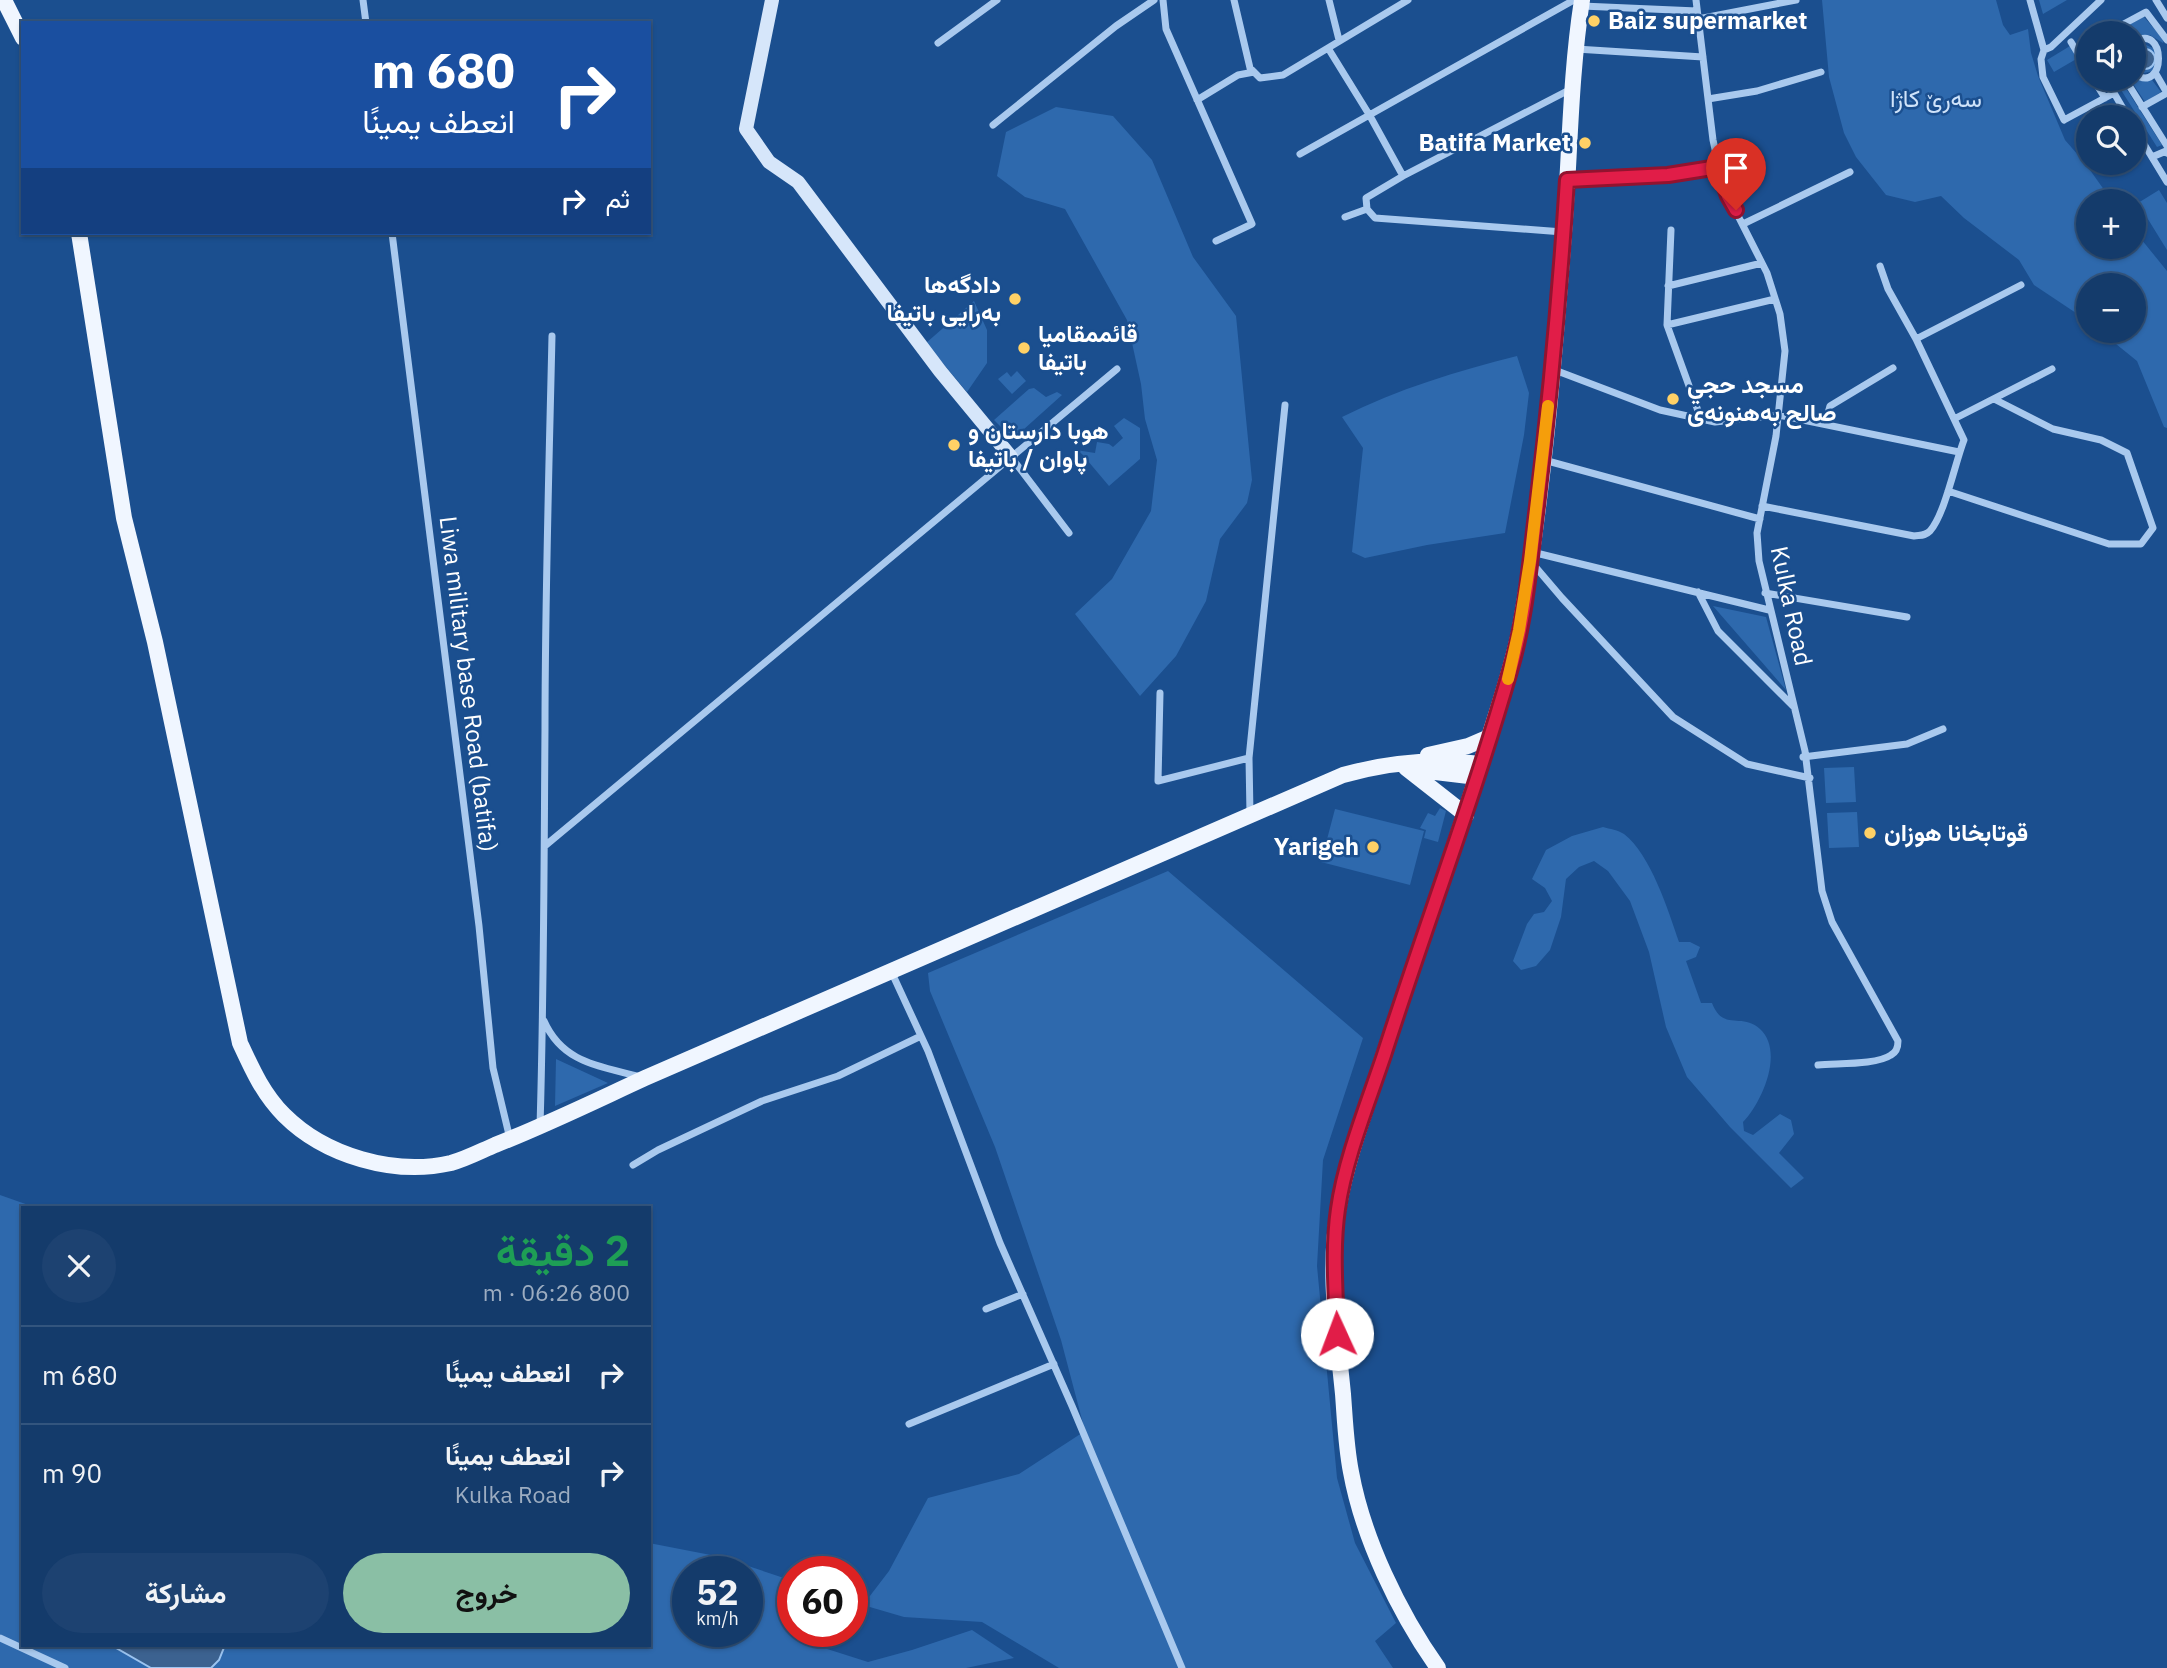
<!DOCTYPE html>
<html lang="ar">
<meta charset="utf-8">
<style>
:root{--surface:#143b6b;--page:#1d4271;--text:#f1f3f6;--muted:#9dadc1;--line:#33557e;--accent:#8abfa5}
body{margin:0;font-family:"IBM Plex Sans",Vazirmatn,sans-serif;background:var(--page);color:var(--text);direction:rtl;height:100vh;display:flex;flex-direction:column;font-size:26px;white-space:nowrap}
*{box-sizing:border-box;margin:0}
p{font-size:23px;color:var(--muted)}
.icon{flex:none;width:38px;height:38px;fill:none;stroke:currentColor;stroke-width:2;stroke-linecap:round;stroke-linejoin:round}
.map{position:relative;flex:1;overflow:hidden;direction:ltr}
.panel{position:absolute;left:21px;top:1206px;width:630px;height:441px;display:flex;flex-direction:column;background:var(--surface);border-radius:0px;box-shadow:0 2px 5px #0004,0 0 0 2px var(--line);direction:rtl}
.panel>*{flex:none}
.guide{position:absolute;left:21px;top:21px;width:630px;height:214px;border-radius:0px;box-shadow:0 2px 5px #0004,0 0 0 2px var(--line);direction:rtl;background:#1a4fa0;color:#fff;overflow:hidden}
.fabs{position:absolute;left:2076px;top:21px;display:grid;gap:14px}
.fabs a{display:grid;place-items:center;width:70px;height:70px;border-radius:50%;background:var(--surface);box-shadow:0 2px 5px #0004,0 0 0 2px var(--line);font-size:35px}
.speed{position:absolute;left:672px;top:1556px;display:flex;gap:14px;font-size:35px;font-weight:700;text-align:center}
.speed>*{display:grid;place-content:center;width:91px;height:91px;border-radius:50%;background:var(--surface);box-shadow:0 2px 5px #0004,0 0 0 2px var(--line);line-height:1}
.speed small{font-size:18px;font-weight:400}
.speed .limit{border:10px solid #d22;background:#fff;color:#111}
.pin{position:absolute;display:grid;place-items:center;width:60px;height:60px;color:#fff;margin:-72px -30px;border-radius:50% 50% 50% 0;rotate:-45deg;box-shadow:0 0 7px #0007}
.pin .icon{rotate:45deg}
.me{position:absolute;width:77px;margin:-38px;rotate:358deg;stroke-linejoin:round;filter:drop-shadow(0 0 5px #0008)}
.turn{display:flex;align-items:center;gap:24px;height:147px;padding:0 21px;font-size:32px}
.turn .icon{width:91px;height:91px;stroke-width:2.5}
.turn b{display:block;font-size:49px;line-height:60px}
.then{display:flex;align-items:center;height:66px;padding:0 21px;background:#0003;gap:14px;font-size:26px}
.round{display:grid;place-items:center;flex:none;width:74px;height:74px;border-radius:37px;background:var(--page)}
.head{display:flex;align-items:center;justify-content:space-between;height:119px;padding:0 21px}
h1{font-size:42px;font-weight:700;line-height:52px;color:#1e9e55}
.primary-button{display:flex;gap:14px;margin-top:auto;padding:14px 21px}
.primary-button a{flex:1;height:80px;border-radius:42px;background:var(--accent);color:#111;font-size:28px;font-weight:700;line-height:80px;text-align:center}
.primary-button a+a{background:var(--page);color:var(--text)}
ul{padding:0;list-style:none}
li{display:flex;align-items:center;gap:21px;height:98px;padding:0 21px;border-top:2px solid var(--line)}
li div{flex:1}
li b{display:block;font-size:26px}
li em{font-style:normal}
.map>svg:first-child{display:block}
</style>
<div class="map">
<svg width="2167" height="1668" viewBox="0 0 2167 1668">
<rect width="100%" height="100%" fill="#1b4f8f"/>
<path fill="#2e69ad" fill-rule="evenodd" d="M1822,0H1996L2003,25L2010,35L2028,29L2031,53L2038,76L2065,140L2085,163L2112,201H2088V247H2133V229L2167,271V428L2164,427L2137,361L2100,331H2133V285H2088V321L2034,285L2019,260L1964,218L1941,196L1915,202L1886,195L1856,157L1844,133L1829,77Z
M2039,0H2067L2043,14Z
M2144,17L2164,40L2163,43L2150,35L2138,36L2130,24Z
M2144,44L2157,50L2153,71L2144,73L2133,67V50Z
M2070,46L2078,58L2054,72L2047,60Z
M2133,77L2152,80L2161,92L2145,102L2130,79Z
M2097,79H2120L2162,145L2157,147L2116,82L2103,89Z
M1056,107L1113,116L1152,160L1193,257L1236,316L1252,480L1247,503L1220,539L1206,601L1176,656L1140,696L1075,614L1112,579L1151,511L1157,460L1145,419L1141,384L1127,320L1065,209L1025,197L997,176L1006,132Z
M2159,190L2167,203V250L2138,203Z
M974,301L987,330V363L967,392L926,343Z
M1517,356L1529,393L1524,435L1505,533L1427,545L1365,558L1352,552L1363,448L1342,417C1398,389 1457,371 1517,356Z
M1017,371L1026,381L1012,394L998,379L1007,372L1011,377Z
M1034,388L1046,397L1057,392L1062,395L1013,439L994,420L1029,389Z
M1124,418L1140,428V459L1109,486L1082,454L1076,450L1095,453L1097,442L1109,444L1113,447L1123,438L1114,426Z
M1713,606L1766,617L1786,690Z
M1854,767L1856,802L1826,803L1824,768Z
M1440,808L1446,811L1438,842L1424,838L1426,830L1420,828L1428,813L1435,816Z
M1335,809L1424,831L1410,885L1321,862Z
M1857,812L1859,847L1829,848L1827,813Z
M1603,827C1610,829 1618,830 1624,834C1651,855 1668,910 1679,942H1690L1700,947L1696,957L1686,961L1701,1003H1712C1723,1032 1742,1012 1760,1029C1785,1052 1761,1104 1743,1122L1744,1131L1753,1135L1780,1114L1791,1120L1794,1134L1779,1153L1804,1178L1791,1188L1730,1127L1687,1077L1666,1027L1649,952L1630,901L1608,871L1594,861L1579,867L1566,879L1561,917L1550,950L1536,966L1521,970L1513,961L1527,924L1534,914L1544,912L1552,901L1545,888L1532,879L1546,850L1572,836Z
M1168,871L1363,1038L1323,1160L1317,1266L1337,1478L1355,1543L1396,1623L1375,1641L1393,1668H1059L982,1622L904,1617L863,1605L889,1571L928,1498L1019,1474L1085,1431L1061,1340L995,1147L930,991L928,973Z
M556,1059L608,1083L555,1106Z
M0,1195L34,1207L23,1208V1645H649V1543L721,1557L793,1581V1631H799V1640L868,1662L912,1650L972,1630L1014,1658L966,1668H0ZM688,1572H747V1631H688Z"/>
<path fill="#3c6290" stroke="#9cc4f0" stroke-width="2" d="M2135 59a10 10 0 1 1 20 0a10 10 0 1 1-20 0Z
M111,1645H225L219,1660L211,1668H151Z"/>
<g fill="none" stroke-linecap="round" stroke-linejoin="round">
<path stroke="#a9c9ee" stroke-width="7" d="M363,0L366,23
M1163,0L1166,29L1252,224L1216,241
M1234,0L1250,68L1260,78L1283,75L1408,0
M1329,0L1339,40
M1696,0L1713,140L1720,172L1728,196L1767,273L1780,314L1785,351L1776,436L1757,533L1759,561L1805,751L1822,891L1832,922L1898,1041C1898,1046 1897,1052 1891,1055C1877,1065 1836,1063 1818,1065
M2030,0L2044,50L2041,59L2043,77L2064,120L2114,93L2128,117
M2156,0L2167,18
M1582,6L1697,11
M1698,19L1796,0
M2107,33L2146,12L2167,40
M2071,42L2088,70
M938,43L997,0
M2133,43C2167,19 2167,98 2133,73
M1328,48L1370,116L1403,176
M1576,49L1703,57
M2044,50L2051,47L2101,0
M2156,74L2167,93
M2093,79L2105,98
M2125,79L2167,146
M1708,99L1757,91L1821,72
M1197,100L1238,75L1254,72
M2142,107L2167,93
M993,125L1116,26L1154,0
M2133,126L2167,182
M1300,154L1574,0
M2152,157L2166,151L2167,153
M1568,180L1668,175L1719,167
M1345,217L1367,209
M1743,224L1850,172
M1671,230L1667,325L1701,419
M1563,232L1375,218L1367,209L1366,198L1403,176L1571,89
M392,233L479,926L493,1068L510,1139
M1668,286L1762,263
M1667,325L1775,299
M1916,339L2021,285
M1552,369L1660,410L1715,422L1778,415L1959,452
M1954,419L2052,369
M1825,424L1830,406L1893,368
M1011,457L1069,533
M1544,460L1760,519
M1948,491L2109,544H2141L2153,528L2127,453L2101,440L2053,429L1994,399
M1762,506L1914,536C1921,535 1925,536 1930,531C1945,514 1955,463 1964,440L1916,339L1888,289L1880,266
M1532,552L1769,610
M1533,564L1562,598L1673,717L1747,764L1810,778
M1698,592L1718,631L1793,706
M1765,593L1907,617
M1160,693L1158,781L1249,758
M1803,757L1907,744L1943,729
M1250,814L1249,758L1285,405
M546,845L1117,369
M891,971L928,1051L1000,1243L1072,1406L1182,1668
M544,1021C563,1064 601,1066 641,1077
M540,1126C544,994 544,861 545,729C545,598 549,467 552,336
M633,1165L658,1150L762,1101L838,1076L921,1036
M986,1309L1023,1294
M909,1424L1054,1364
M0,1638L65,1668"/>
<path stroke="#d6e6fa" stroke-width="14" d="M772,0L746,129L769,162L798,182L940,371L1011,457"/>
<path stroke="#f0f6ff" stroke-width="16" d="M4,0L23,38
M79,233L124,518L155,642L240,1043C252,1069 263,1094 284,1115C325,1156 394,1176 451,1163C466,1159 481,1151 495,1145C546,1125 595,1101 645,1078L1343,775C1387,763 1435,758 1480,764
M1428,755L1468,746L1489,737
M1406,768L1466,815
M1427,771L1477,777
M1438,1668C1399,1613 1363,1538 1351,1472C1346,1447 1345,1420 1343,1394C1337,1333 1327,1266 1339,1205C1347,1160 1364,1115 1378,1072C1412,968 1449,865 1482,760C1495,716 1511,673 1520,628C1543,497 1554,364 1564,233C1570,155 1570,77 1582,0"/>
</g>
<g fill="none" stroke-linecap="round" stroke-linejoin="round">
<defs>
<path id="route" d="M1337,1334C1336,1292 1332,1250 1338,1209C1345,1159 1368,1103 1384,1055C1425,927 1473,800 1510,671C1526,618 1530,561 1537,506C1550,398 1560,289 1567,180L1668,175L1718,167L1728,196L1736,210"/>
</defs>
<use href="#route" stroke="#92132f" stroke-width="18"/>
<use href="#route" stroke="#e11d48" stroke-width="12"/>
<path stroke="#f59e0b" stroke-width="12" d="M1508,679L1519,630L1530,561L1548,406"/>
</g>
<g fill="#ffd166" stroke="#1b4f8f" stroke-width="2.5">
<circle cx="1594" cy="21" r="7"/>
<circle cx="1585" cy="143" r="7"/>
<circle cx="1015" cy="299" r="7"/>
<circle cx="1024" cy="348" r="7"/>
<circle cx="1673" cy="399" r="7"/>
<circle cx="954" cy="445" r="7"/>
<circle cx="1870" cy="833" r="7"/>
<circle cx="1373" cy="847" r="7"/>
</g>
<g text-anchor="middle" stroke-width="5" stroke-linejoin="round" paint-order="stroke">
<g font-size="24" font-weight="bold" fill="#fff" stroke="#1b4f8f" text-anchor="start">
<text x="1608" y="29">Baiz supermarket</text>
<text x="1571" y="151" text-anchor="end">Batifa Market</text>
<text x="1001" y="293" text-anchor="end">دادگه‌ها<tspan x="1001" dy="28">به‌رايى باتيفا</tspan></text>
<text x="1038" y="342">قائممقاميا<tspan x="1038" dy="28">باتيفا</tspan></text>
<text x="1687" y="393">مسجد حجي<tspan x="1687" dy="28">صالح بەھنونەی</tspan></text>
<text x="968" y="439">هوبا دارستان و<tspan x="968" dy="28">پاوان / باتيفا</tspan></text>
<text x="1884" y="841">قوتابخانا هوزان</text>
<text x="1359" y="855" text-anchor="end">Yarigeh</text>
</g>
<g font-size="24" fill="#cfe3fa" stroke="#1b4f8f">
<text x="1936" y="107">سەرێ کاژا</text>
</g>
<g font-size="24" fill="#fff" stroke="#1b4f8f">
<text transform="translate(1791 606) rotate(78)" y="8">Kulka Road</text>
<text transform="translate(468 684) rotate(83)" y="8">Liwa military base Road (batifa)</text>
</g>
</g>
</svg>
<div class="fabs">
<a><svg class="icon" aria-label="sound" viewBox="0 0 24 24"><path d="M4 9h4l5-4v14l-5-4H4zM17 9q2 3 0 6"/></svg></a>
<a><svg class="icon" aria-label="search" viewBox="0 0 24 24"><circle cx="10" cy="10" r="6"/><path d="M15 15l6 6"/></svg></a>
<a>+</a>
<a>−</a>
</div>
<div class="speed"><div>52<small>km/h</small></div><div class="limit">60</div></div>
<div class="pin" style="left:1736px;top:210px;background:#d93025"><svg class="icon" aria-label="arrive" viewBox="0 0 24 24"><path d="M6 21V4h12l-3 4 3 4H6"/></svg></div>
<svg class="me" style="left:1337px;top:1334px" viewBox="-20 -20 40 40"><circle r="19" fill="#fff"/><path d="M0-13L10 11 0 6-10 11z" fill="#e11d48"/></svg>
<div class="guide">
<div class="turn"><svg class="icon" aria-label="right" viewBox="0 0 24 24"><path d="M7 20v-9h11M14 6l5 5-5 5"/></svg><div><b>680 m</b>انعطف يمينًا</div></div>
<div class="then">ثم<svg class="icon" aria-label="right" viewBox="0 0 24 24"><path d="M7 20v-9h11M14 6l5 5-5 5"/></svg></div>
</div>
<section class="panel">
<div class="head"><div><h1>2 دقيقة</h1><p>800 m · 06:26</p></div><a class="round"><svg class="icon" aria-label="close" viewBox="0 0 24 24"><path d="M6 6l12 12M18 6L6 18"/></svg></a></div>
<ul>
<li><svg class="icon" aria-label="right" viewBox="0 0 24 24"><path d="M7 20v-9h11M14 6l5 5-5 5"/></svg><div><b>انعطف يمينًا</b></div><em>680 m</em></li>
<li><svg class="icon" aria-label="right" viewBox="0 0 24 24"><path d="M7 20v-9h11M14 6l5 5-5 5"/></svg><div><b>انعطف يمينًا</b><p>Kulka Road</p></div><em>90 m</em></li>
</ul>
<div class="primary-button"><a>خروج</a><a>مشاركة</a></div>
</section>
</div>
